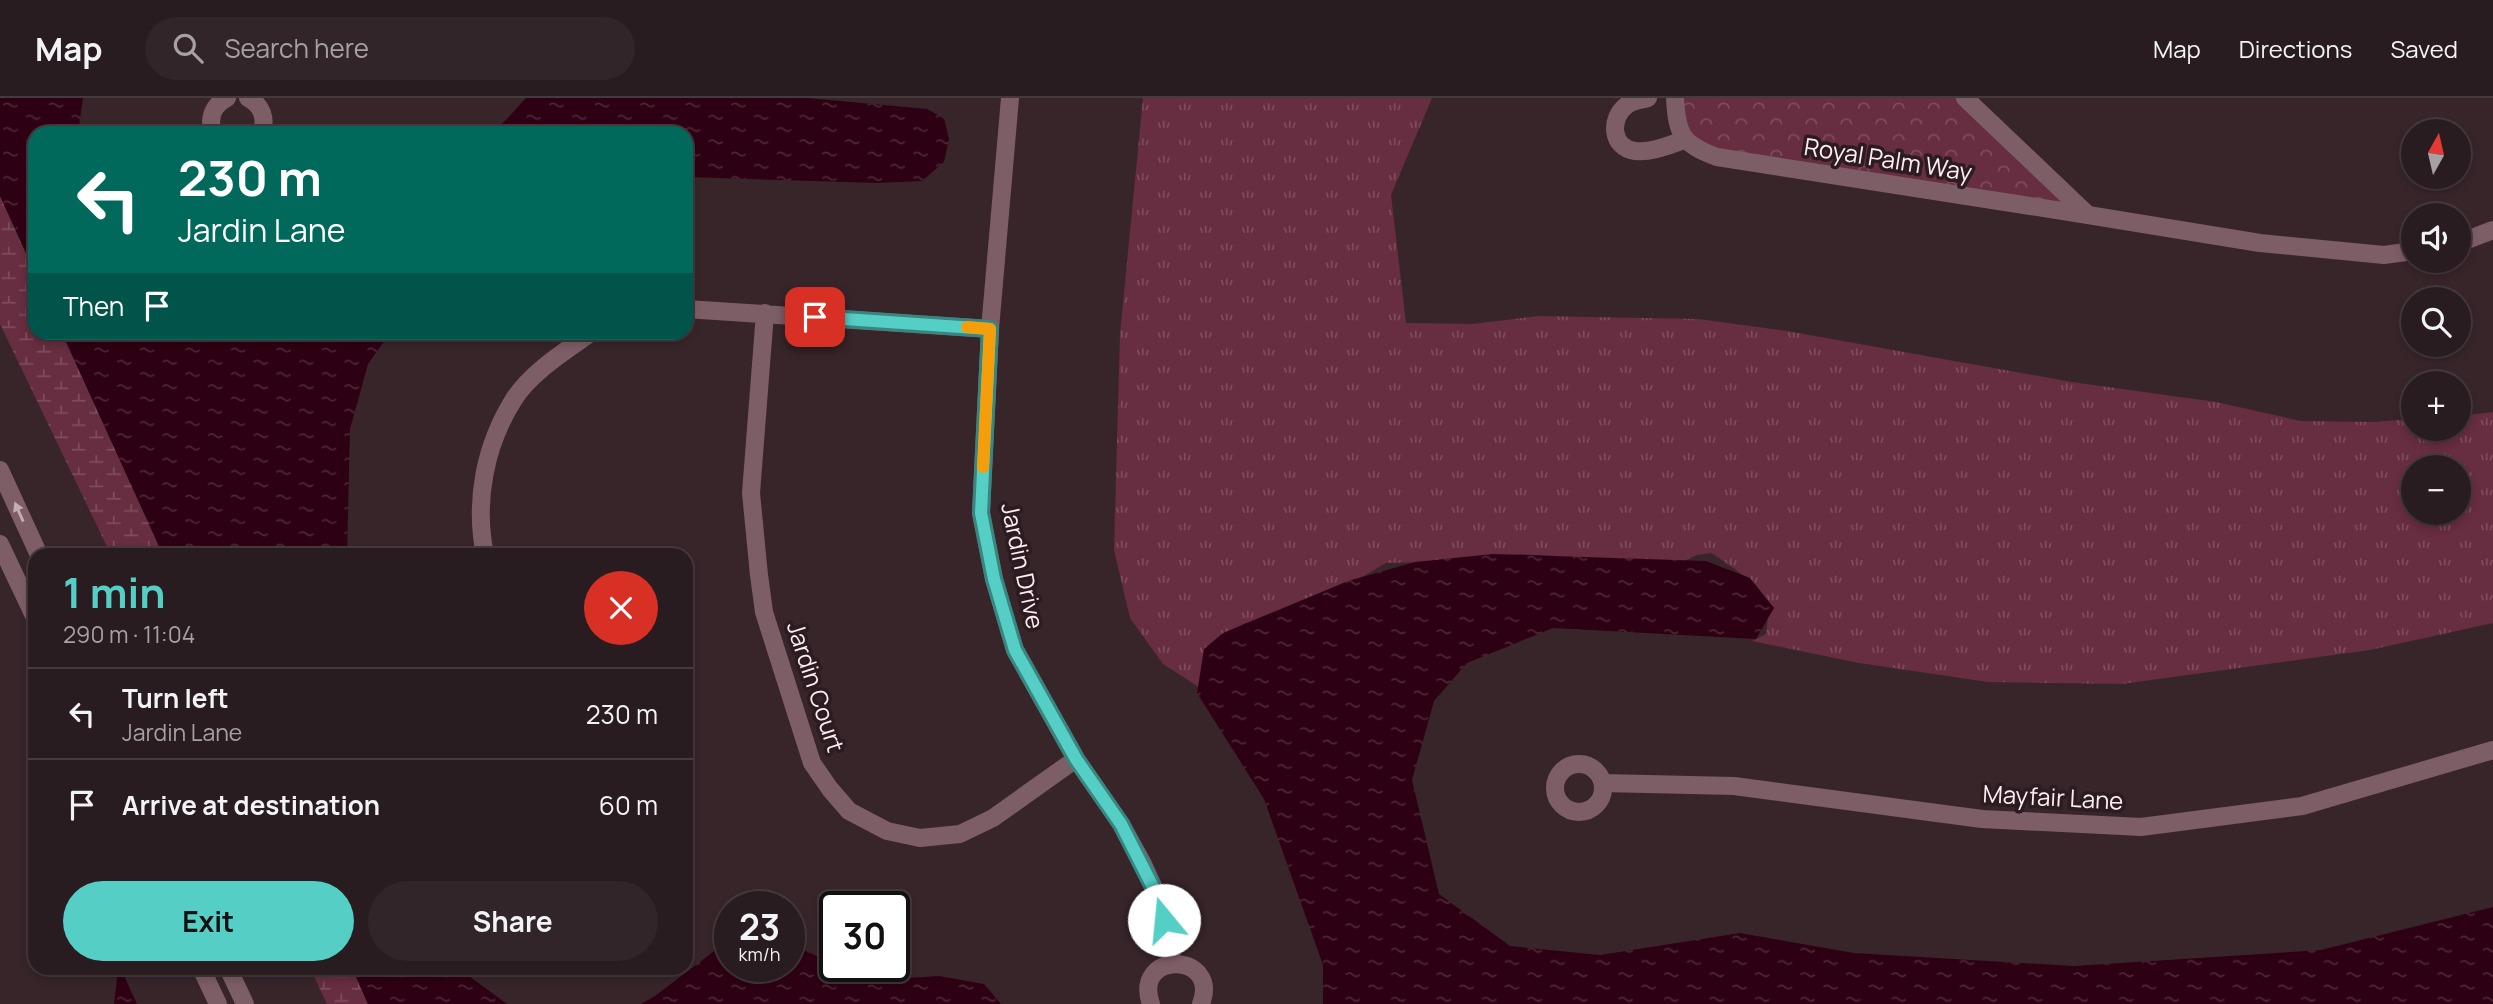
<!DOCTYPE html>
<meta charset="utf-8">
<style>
:root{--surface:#291c20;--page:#312529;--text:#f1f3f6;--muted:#a5a1a5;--line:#453a3e;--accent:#55cec5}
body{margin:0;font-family:Manrope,sans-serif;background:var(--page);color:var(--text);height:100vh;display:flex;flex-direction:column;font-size:26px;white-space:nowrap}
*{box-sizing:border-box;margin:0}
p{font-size:23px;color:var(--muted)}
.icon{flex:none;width:38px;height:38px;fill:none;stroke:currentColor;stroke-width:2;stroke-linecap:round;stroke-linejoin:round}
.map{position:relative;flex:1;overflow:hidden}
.drawer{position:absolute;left:28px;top:450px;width:665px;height:427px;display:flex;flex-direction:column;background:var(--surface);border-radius:21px;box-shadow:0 4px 10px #0003,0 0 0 2px var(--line)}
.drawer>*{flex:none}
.banner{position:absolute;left:28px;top:28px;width:665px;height:214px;border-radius:21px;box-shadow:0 4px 10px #0003,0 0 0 2px var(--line);background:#00695c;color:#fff;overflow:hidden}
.needle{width:46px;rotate:8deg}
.buttons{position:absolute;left:2401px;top:21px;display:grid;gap:14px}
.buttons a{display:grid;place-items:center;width:70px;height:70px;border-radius:50%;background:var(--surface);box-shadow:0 4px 10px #0003,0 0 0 2px var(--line);font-size:35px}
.speed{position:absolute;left:714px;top:793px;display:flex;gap:14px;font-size:35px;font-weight:700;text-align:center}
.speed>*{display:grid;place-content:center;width:91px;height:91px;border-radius:50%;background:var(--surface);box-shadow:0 4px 10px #0003,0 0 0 2px var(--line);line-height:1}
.speed small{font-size:18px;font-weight:400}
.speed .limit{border:4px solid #111;border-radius:10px;background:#fff;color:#111}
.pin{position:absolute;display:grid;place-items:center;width:60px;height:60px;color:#fff;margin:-30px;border-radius:14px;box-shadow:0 4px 10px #0006}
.me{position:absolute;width:77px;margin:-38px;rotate:343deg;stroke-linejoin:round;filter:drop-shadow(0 0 5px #0008)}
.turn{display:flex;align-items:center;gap:24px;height:147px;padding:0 35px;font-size:32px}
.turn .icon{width:91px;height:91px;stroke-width:2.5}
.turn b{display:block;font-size:49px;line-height:60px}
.then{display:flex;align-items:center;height:66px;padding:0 35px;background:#0003;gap:14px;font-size:26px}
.round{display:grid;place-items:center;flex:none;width:74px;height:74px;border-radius:37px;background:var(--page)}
.headline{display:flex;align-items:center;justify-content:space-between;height:119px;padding:0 35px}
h1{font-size:42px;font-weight:700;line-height:52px;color:var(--accent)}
.button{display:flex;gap:14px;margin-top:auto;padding:14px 35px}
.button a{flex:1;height:80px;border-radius:42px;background:var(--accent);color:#111;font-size:28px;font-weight:700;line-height:80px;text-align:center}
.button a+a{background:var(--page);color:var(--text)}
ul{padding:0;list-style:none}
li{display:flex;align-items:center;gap:21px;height:91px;padding:0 35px;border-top:2px solid var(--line)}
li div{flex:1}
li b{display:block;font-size:26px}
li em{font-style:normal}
header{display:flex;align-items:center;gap:42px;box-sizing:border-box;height:98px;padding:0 35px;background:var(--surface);border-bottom:2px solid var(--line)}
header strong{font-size:33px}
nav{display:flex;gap:38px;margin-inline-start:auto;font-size:24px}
.search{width:490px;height:63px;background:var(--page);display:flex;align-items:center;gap:18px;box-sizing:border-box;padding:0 24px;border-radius:38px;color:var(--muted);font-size:26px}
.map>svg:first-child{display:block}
</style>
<header>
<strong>Map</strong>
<div class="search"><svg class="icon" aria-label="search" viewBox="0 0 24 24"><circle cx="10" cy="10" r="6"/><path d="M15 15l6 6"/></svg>Search here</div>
<nav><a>Map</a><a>Directions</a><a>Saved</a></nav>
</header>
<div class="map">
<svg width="2493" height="906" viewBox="0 0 2493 906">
<defs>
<pattern id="grass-tufts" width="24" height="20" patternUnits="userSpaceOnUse" patternTransform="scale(1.75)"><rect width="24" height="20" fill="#672d40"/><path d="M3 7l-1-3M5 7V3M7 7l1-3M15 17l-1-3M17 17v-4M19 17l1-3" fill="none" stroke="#7e4c5c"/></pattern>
<pattern id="wetland-marsh" width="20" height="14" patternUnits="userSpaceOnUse" patternTransform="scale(1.75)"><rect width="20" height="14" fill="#672d40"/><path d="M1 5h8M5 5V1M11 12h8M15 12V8" fill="none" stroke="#7e4c5c"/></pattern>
<pattern id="park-crowns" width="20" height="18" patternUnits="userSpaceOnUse" patternTransform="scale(1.75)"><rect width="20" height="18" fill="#672d40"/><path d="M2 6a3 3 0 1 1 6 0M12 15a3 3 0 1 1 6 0" fill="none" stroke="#7e4c5c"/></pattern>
<pattern id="water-ripples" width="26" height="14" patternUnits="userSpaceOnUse" patternTransform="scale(1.75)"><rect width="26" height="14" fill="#2e0013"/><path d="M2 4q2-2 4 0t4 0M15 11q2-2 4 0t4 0" fill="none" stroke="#4d2636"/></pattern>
</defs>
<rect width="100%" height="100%" fill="#37252a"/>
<path fill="url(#grass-tufts)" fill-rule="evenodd" d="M1143,0H1432L1391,97L1406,225L1472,226L1538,218L1698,221L1787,233L2072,284L2216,304L2301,323L2374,324L2413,321V331H2459V318L2493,314V525L2370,552L2122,586L1988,584L1859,565L1752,543L1766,536C1767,526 1770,512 1766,503C1759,486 1727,465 1711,455L1697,457L1658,475L1603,472L1553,458L1519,456L1500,462L1386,465L1319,504L1266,524L1245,525L1226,537L1208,595L1163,566L1130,520L1114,452L1120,236ZM2413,369H2459V415H2413Z"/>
<path fill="url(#wetland-marsh)" d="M0,98L35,175V234L62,235L163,457H111L0,226Z
M310,870H352L368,906H327Z"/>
<path fill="url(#park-crowns)" d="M1675,0H1965L2088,117L1698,52Z"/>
<path fill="url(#water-ripples)" d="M0,0H83L78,35H35V175L0,98Z
M526,0H807L927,11L944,20L949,41L944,64L922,83L878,85L686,79V35H490L505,23Z
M62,235H390L368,266L350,331L347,457H163Z
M1493,456L1706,463L1750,480L1774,510L1756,541L1553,530L1467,565L1434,603L1412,682L1439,796L1510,848L1600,857L1740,835L1854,855L2074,868L2321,852L2493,809V906H1323V867L1264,701L1197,595L1204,551L1223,535L1348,483L1415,464Z
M730,841V868H789V842L835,869L892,881L939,878L984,886L1001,906H641L655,898Z
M352,870H458L507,906H368Z
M121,871L137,906H114L118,872Z"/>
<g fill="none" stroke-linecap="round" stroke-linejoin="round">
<path stroke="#7e5e66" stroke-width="18" d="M248,0C262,7 267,21 261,35
M1010,0L990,231L981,415L994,481L1015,552L1076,661L1121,726L1142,764L1159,801L1173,865
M1648,0C1641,2 1632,3 1627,7C1609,20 1611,50 1635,53C1652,55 1669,47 1684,42
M1675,0C1677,37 1682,46 1717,59L2088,117L1965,0
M213,35C208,20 213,7 227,0
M2088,117L2260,145L2384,157L2413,153
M2459,145L2493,132
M686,211L990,231
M765,215L751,395L759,477L764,514L812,665L830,691L849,713L887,733L920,740L960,736L993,720L1076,661
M0,372L39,457
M0,446L35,520
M485,457C474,403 485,347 514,301C531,274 567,252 592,234
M1555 690a24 24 0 1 1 48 0a24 24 0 1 1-48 0Z
M1603,685L1734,688L1982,721L2141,729L2302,708L2493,652
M201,870L218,906
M228,870L245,906
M1151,906C1132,852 1221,854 1201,906"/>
</g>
<defs><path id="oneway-solid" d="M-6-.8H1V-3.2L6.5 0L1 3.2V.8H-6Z" transform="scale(1.75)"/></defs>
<use fill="#c3adb2" href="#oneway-solid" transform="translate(19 414) rotate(-114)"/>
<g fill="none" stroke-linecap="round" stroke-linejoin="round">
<defs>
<path id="route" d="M815,219L990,231L981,415L994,481L1015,552L1076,661L1121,726L1159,801L1164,822"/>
</defs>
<use href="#route" stroke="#378680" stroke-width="18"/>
<use href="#route" stroke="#55cec5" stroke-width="12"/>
<path stroke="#f59e0b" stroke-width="12" d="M967,229L990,231L983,369"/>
</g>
<g text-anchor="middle" stroke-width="7" stroke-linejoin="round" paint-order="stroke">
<g font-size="24" fill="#fbeef1" stroke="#2c1b20">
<text transform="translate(1888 62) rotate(9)" y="8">Royal Palm Way</text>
<text transform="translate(1022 468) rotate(78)" y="8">Jardin Drive</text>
<text transform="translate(815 589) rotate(72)" y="8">Jardin Court</text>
<text transform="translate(2053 700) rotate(3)" y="8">Mayfair Lane</text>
</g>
</g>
</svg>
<div class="buttons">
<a><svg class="needle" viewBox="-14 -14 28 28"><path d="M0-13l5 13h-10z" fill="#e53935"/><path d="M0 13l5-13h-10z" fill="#a5a1a5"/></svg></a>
<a><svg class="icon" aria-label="sound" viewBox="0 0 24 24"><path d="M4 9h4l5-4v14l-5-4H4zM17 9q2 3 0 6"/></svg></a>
<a><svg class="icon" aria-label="search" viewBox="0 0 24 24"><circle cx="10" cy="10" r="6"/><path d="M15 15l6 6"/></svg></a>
<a>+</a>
<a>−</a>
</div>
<div class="speed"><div>23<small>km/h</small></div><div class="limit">30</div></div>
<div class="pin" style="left:815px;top:219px;background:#d93025"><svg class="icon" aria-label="arrive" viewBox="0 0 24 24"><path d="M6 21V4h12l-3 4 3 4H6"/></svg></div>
<svg class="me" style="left:1164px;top:822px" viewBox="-20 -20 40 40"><circle r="19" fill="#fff"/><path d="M0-13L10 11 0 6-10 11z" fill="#55cec5"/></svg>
<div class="banner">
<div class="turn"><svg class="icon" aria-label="left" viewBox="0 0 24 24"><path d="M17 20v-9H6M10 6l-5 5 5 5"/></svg><div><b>230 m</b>Jardin Lane</div></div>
<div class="then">Then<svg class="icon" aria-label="arrive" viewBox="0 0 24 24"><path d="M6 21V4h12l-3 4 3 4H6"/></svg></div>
</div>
<section class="drawer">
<div class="headline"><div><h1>1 min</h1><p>290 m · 11:04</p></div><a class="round" style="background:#d93025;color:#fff"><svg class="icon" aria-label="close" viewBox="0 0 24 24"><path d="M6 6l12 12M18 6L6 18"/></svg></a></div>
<ul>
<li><svg class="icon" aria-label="left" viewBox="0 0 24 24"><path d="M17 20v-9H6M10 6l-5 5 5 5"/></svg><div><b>Turn left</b><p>Jardin Lane</p></div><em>230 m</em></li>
<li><svg class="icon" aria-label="arrive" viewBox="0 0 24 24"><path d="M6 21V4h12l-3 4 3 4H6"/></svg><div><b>Arrive at destination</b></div><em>60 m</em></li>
</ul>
<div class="button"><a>Exit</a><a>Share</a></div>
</section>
</div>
